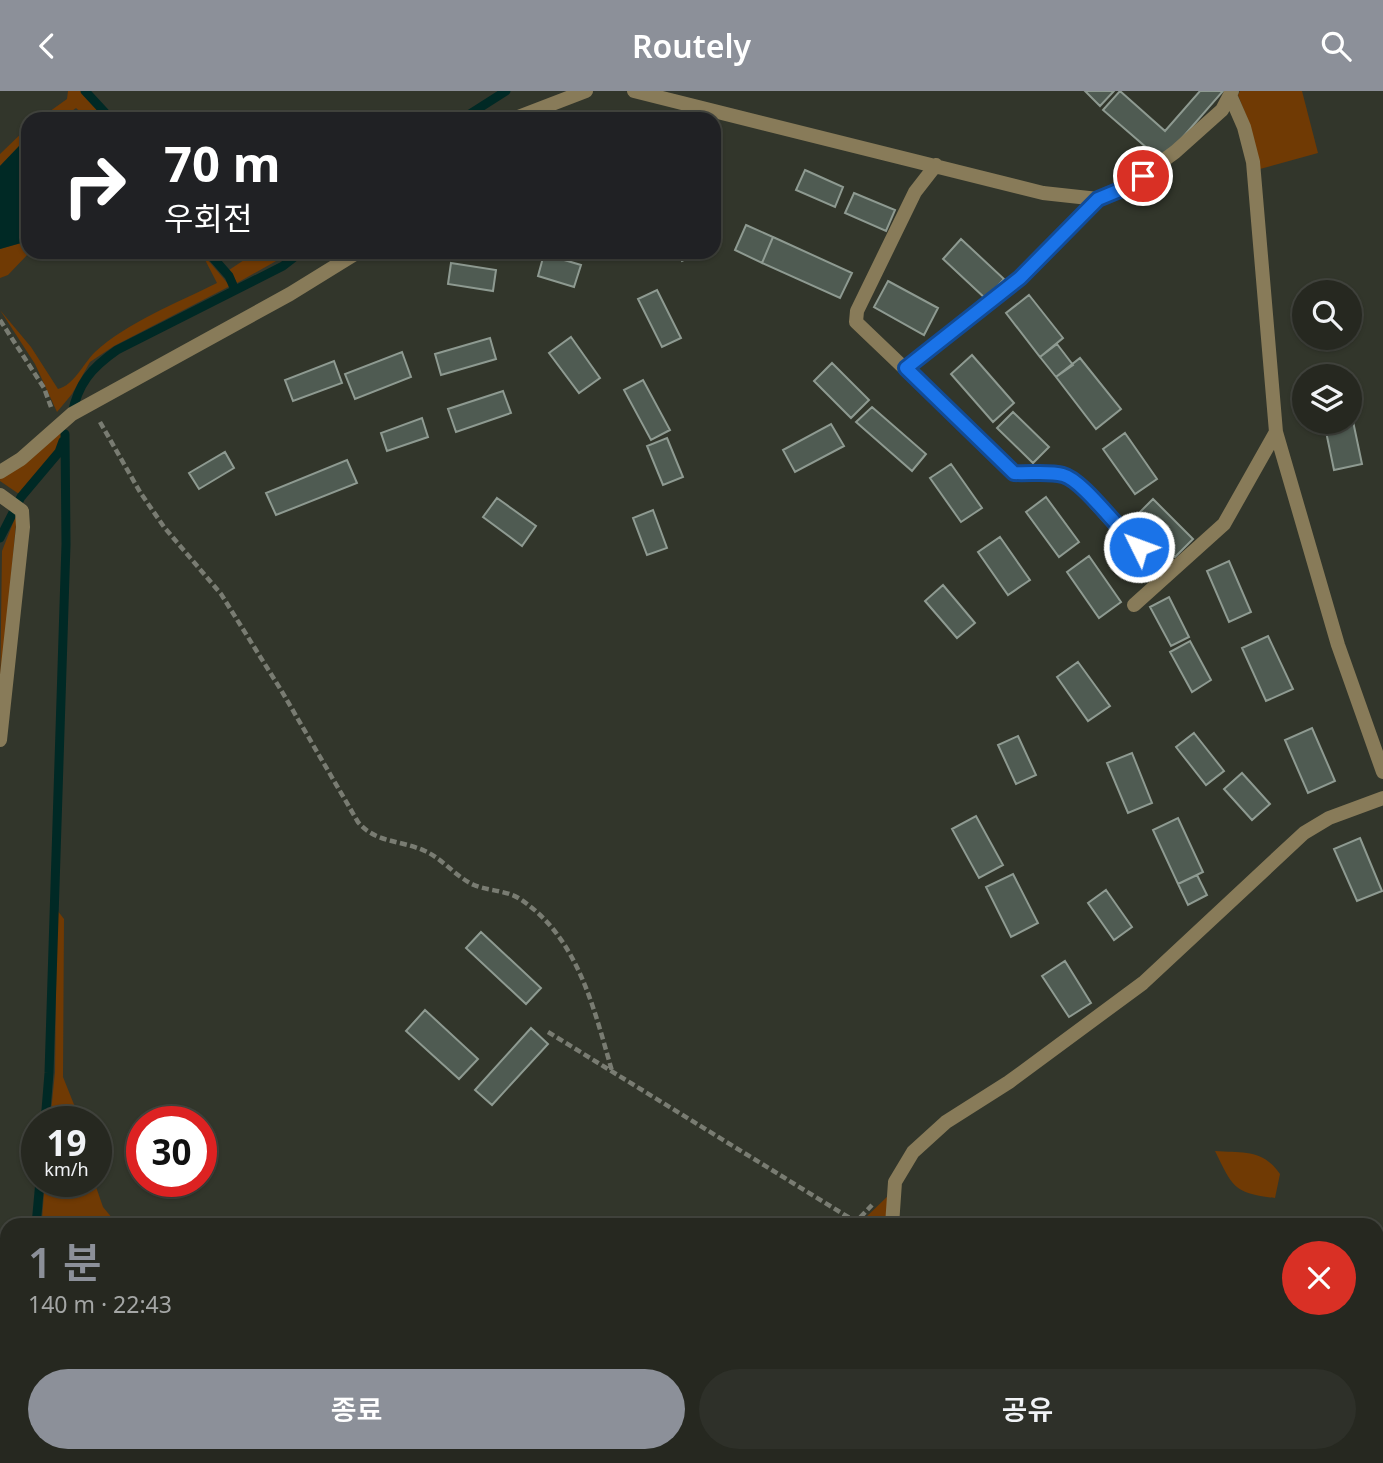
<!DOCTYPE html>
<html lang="ko">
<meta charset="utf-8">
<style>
:root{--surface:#262820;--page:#2e3029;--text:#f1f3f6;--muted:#a4a6a5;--line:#42443e;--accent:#8c9099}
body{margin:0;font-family:"Noto Sans","Noto Sans KR",sans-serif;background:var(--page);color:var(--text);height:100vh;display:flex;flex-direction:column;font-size:26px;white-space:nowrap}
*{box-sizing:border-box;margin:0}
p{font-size:23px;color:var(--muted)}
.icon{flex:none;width:38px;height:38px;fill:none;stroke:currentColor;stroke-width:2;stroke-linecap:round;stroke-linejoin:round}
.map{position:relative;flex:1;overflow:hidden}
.details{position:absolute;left:0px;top:1127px;width:1384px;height:245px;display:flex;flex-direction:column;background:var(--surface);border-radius:21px 21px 0 0;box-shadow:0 2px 5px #0004,0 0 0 2px var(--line)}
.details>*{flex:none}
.guide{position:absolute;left:21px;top:21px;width:700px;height:147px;border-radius:21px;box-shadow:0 2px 5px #0004,0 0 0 2px var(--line);background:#202124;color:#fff;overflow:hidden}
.controls{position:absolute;left:1292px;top:189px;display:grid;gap:14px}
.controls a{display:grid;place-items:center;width:70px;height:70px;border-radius:50%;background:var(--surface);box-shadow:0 2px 5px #0004,0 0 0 2px var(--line);font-size:35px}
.speed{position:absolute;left:21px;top:1015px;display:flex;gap:14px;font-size:35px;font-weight:700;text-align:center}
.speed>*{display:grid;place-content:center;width:91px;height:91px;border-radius:50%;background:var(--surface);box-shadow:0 2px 5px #0004,0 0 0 2px var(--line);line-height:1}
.speed small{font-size:18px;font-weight:400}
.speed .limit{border:10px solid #d22;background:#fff;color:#111}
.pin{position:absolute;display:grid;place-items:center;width:60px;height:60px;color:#fff;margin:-30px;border:4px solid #fff;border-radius:50%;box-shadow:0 2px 7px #0007}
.me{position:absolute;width:77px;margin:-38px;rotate:312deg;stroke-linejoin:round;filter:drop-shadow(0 0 5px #0008)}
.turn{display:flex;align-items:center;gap:24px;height:147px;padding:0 28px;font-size:32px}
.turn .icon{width:91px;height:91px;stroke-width:2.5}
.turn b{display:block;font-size:49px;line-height:60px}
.round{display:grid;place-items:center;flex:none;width:74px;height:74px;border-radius:37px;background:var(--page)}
.head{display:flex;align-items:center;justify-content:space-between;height:119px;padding:0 28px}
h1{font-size:42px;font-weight:600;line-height:52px;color:var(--accent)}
.primary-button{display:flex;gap:14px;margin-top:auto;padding:14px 28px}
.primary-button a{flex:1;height:80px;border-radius:42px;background:var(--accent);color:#fff;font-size:28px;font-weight:600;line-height:80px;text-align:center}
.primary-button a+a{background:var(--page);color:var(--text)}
header{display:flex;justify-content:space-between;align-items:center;height:91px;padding:0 28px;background:var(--accent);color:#fff;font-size:32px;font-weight:600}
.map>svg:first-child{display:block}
</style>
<header><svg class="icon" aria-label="back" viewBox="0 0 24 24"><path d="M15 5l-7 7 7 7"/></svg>Routely<svg class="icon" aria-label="search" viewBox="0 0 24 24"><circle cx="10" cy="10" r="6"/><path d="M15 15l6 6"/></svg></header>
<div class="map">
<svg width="1383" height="1372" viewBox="0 0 1383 1372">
<rect width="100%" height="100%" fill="#32362b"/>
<path fill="#703a04" d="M68,0H81L107,28H88L76,17L61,28H39L67,8Z
M1240,0H1302L1318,62L1260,78L1249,32L1238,4Z
M28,36V50L21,53L0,75V63Z
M28,150L30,161L8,184L0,187V158Z
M201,161L230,195L114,255L90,271L72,303L57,321L35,273L0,219L31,256L58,298C74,294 83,273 95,261C126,232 179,211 217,192Z
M256,161H292L237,192L229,179Z
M68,330L57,360L19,403L0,390V386Z
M17,422L0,604L2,460Z
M57,819L64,828L63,986L81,1031H50L55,981Z
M1215,1060C1243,1062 1263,1058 1280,1083L1275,1107C1233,1102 1233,1096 1215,1060Z
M45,1090H94L103,1116L118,1134H84L42,1128Z
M890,1103L886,1134H869L864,1128Z
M1237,1365H1288L1290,1372H1230Z"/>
<path fill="#002925" d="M28,50V150L0,158V75L21,53Z"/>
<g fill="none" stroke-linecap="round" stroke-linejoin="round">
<path stroke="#002925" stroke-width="9" d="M85,0L111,28
M462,28L506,0
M208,161L229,185L235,199
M72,323C78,293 91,277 117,259L283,175L301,161
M0,447L21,406L59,361L63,350
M45,1031L49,982L66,453L65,343
M36,1134L40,1090
M425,1365L448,1372"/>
</g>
<path fill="#4f5b52" stroke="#8e9a91" stroke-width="2" d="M1085,0H1114L1100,15Z
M1120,0L1165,40L1200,0H1223L1162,70L1103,19Z
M805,79L843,96L835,116L796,99Z
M854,102L895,119L886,140L845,122Z
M746,134L773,146L762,172L735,159Z
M773,146L852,182L840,207L762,172Z
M961,148L1004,188L986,208L943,168Z
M678,161H701L682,170Z
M544,163L581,174L574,196L538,185Z
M451,172L496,179L493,200L448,193Z
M888,190L938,217L924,244L874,216Z
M657,199L681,247L662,256L638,208Z
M1029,204L1063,247L1040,266L1006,222Z
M571,246L600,287L579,302L549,262Z
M490,247L496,268L441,284L435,263Z
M1057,253L1073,274L1056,286L1040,266Z
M402,261L411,286L355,308L345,283Z
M972,264L1014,312L993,331L951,283Z
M1080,267L1121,318L1096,338L1056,286Z
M334,270L342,292L293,310L285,289Z
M832,272L869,309L851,327L814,290Z
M643,289L670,339L651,349L624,299Z
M503,300L511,322L456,341L448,318Z
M872,316L926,363L912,380L856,331Z
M1350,316L1362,373L1334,379L1324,331H1349Z
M1013,321L1049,356L1033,372L997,337Z
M422,327L428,346L387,360L381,342Z
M831,333L844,355L795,381L783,359Z
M1125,342L1157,388L1135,403L1103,358Z
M667,347L683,386L663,394L647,355Z
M225,361L234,377L199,398L189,382Z
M347,369L357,392L276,424L266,402Z
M951,373L982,417L961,431L930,387Z
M1046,406L1079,451L1059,466L1026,421Z
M497,407L536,435L522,455L483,426Z
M1153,408L1193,448L1175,466L1135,426Z
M653,419L667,457L647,464L633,427Z
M1000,446L1030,489L1008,504L978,461Z
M1089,465L1121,511L1099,527L1067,481Z
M1229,470L1251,521L1229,531L1207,480Z
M943,494L975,532L957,547L925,510Z
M1169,506L1189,546L1171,555L1150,516Z
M1268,545L1293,598L1266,610L1242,557Z
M1190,550L1211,589L1192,601L1170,561Z
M1078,571L1110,615L1088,630L1057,586Z
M1312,637L1335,690L1308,702L1285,649Z
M1194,642L1224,680L1206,694L1176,656Z
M1018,645L1036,684L1016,693L998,654Z
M1132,662L1152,712L1128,722L1107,672Z
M1242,682L1270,713L1252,729L1224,698Z
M976,725L1003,774L979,787L952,738Z
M1178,727L1203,781L1178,793L1153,739Z
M1360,747L1382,800L1357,810L1334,758Z
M1013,783L1038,832L1011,846L986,796Z
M1197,784L1207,804L1188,814L1178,793Z
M1106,799L1132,836L1114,849L1088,812Z
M481,841L541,897L526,913L466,857Z
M1065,870L1091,912L1069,926L1042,885Z
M425,919L478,968L459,988L406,940Z
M531,937L548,953L492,1014L475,999Z
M7,1156V1214L0,1213Z"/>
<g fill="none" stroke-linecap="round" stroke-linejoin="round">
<path stroke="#797c72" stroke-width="4.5" stroke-dasharray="7 3.5" stroke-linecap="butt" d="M0,229L44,297L51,316
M100,331L140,401L164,436L221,503L281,599L358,731C375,752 401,749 425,760C443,768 456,786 474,794C488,800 506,799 520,808C578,846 594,918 612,980
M548,941L861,1134
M853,1134L872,1114
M733,1372L734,1365"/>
<path stroke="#887b59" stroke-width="14" d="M634,0L1043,102L1098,108L1127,96L1175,61L1222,19L1232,0
M1230,4L1244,36L1253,71L1276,341L1338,554L1383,681
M513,28L586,0
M936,74L915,101L857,220L856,231L1014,382L1064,384L1081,396L1124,444L1155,467L1174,476
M906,277L1020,187L1098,108
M0,381L21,368L72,323L290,203L358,161
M0,404L22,420L23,436L0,649
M1134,514L1224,433L1276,341
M892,1134L895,1091L913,1061L946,1031L1009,991L1143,892L1304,742L1329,727L1383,707
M0,1282L7,1283
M1001,1365L1007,1372"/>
</g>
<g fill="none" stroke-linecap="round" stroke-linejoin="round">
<defs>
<path id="route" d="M1139,456C1119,440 1083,389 1063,384C1049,380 1029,383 1014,382L906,277L1020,187L1098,108L1127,96L1143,85"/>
</defs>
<use href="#route" stroke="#114b97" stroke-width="18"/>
<use href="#route" stroke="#1a73e8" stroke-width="12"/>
</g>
</svg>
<div class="controls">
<a><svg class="icon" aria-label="search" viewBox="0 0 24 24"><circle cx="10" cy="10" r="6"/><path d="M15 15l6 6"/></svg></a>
<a><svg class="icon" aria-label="layers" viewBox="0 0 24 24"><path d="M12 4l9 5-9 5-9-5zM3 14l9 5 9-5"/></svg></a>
</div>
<div class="speed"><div>19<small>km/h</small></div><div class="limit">30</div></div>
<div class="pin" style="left:1143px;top:85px;background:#d93025"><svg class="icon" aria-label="arrive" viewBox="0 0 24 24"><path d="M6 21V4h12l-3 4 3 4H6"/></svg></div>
<svg class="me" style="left:1139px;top:456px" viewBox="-20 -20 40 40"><circle r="17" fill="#1a73e8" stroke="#fff" stroke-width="3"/><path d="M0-11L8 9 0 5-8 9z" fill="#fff"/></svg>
<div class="guide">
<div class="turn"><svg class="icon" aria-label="right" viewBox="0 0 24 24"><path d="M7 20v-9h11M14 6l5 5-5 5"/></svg><div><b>70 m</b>우회전</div></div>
</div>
<section class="details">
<div class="head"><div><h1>1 분</h1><p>140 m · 22:43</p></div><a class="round" style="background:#d93025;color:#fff"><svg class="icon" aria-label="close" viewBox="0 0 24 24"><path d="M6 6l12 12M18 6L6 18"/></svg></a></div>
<div class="primary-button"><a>종료</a><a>공유</a></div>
</section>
</div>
